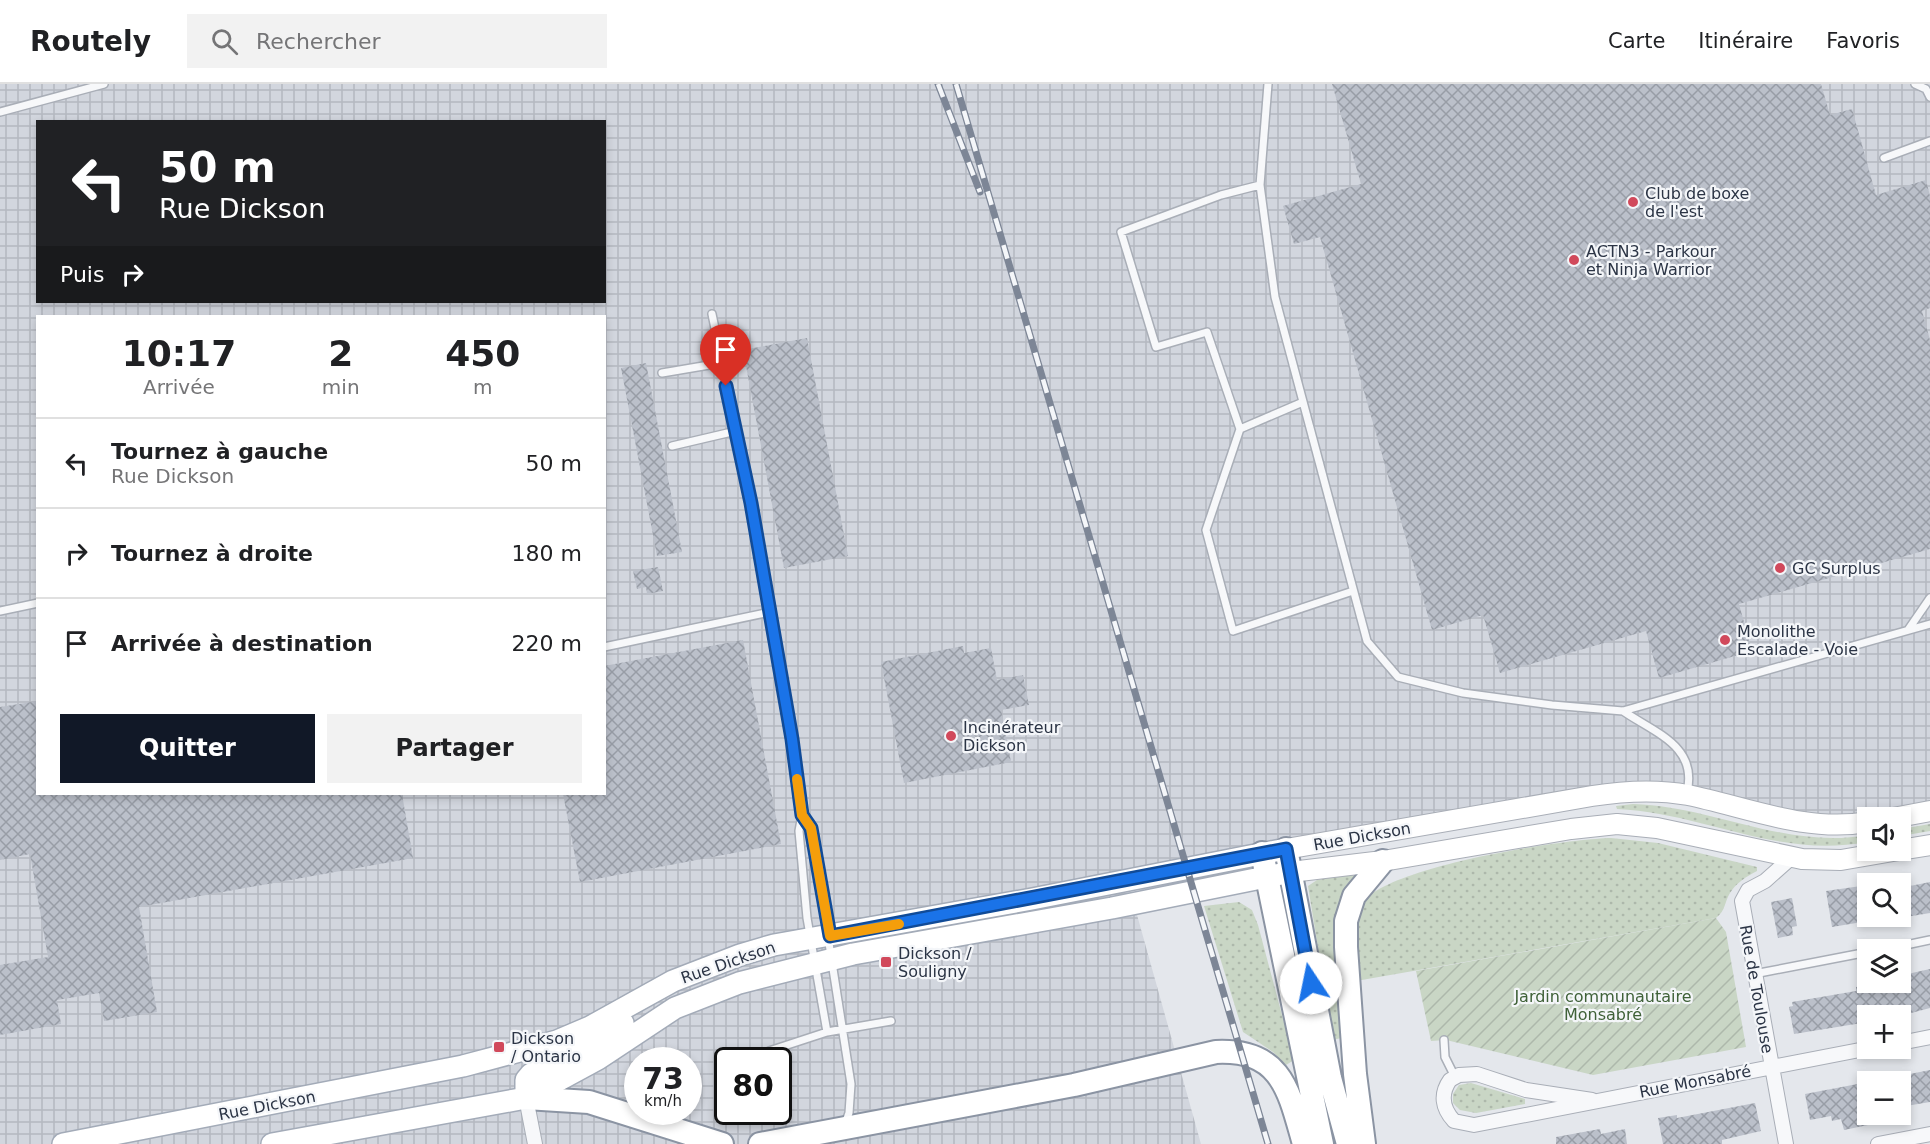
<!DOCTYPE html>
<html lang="fr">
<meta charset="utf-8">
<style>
:root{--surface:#fff;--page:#f2f2f2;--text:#202124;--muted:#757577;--line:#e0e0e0;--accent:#111827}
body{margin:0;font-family:"DejaVu Sans",sans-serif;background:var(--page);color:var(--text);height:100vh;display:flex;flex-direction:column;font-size:22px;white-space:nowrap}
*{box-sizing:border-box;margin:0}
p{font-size:20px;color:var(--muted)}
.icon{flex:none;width:33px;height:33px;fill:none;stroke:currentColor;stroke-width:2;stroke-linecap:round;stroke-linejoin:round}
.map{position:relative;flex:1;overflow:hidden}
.panel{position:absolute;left:36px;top:231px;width:570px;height:480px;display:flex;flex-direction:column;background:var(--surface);border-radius:0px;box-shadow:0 3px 9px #0003}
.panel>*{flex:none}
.hud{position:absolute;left:36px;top:36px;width:570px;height:183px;border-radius:0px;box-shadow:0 3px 9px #0003;background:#202124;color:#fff;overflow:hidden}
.buttons{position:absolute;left:1857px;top:723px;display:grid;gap:12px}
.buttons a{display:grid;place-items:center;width:54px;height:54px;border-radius:0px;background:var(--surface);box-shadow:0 3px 9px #0003;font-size:30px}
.speed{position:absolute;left:624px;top:963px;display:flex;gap:12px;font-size:30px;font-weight:700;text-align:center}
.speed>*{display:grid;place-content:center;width:78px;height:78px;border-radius:50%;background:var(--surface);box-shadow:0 3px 9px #0003;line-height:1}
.speed small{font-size:15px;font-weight:400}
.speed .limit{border:3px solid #111;border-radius:9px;background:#fff;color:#111}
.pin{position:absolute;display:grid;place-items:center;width:51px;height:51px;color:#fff;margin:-62px -26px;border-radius:50% 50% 50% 0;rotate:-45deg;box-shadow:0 0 6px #0007}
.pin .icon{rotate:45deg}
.me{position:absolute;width:66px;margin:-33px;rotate:349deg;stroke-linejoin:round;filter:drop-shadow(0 0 4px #0008)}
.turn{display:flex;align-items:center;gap:21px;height:126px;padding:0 24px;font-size:27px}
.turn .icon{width:78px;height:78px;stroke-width:2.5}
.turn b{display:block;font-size:42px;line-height:51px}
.then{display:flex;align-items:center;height:57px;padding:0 24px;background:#0003;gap:12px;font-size:22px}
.eta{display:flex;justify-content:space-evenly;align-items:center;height:102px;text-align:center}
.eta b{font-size:36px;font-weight:700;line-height:42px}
.cta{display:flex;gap:12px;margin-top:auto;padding:12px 24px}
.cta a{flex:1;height:69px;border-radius:0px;background:var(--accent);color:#fff;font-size:24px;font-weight:700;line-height:69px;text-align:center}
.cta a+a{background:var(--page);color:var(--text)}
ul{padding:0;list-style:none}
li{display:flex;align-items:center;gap:18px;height:90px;padding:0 24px;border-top:2px solid var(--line)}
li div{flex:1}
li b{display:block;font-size:22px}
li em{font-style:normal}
header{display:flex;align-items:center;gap:36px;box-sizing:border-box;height:84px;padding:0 30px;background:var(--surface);border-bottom:2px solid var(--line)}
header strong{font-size:28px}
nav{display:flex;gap:33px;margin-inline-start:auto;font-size:21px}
.search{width:420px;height:54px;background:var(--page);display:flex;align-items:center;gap:15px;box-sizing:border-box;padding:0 21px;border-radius:0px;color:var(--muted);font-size:22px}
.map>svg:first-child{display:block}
</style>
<header>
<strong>Routely</strong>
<div class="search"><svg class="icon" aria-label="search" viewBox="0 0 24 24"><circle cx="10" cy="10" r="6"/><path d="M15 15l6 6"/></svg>Rechercher</div>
<nav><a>Carte</a><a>Itinéraire</a><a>Favoris</a></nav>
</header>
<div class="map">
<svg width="1930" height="1060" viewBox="0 0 1930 1060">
<defs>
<pattern id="industrial-grid" width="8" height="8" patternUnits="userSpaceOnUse" patternTransform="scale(1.5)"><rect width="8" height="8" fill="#d2d6de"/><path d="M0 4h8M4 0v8" fill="none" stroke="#b4b8c0"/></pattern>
<pattern id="grass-dots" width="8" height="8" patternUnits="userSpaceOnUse" patternTransform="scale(1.5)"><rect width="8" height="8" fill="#c9d6c5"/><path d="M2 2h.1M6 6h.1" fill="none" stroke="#adb8ab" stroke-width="1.8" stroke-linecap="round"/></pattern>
<pattern id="garden-furrows" width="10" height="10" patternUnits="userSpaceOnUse" patternTransform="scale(1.5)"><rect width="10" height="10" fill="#c9d6c5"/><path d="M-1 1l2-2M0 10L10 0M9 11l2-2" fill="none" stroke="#adb8ab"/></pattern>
<pattern id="building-cross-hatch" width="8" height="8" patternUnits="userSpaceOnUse" patternTransform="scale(1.5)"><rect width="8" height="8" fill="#bbc0ca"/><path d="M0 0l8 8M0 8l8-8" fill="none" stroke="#989da6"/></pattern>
</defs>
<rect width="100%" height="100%" fill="#e4e7ec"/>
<path fill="url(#industrial-grid)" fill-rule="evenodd" d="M0,0H1930V727L1893,733L1868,734L1867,738L1653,707L1127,795L1201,1060H0ZM38,38H604V218H38ZM38,232H604V710H38ZM638,976H688V1028H638ZM728,976H778V1028H728Z"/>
<path fill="url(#grass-dots)" d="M1633,720C1712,722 1788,766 1867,751V758C1777,775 1705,729 1617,725L1616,722Z
M1930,740V747L1901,752V745Z
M1611,754L1658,759L1757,783V787C1747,792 1736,799 1730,809C1724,819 1726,826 1716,834L1356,897C1355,874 1348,840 1361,820C1386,782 1565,755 1611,754Z
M1357,789L1344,808L1338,827L1341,954L1333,956L1308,802L1317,796Z
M1239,818L1252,826L1258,841L1294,976L1286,981L1273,968L1243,948L1204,822Z
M1471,999L1525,1015V1020L1476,1029L1460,1026L1453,1019V1010L1459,1001Z"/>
<path fill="url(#garden-furrows)" d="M1716,834L1726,848L1746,963L1593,991L1446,956L1431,957L1416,887Z"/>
<path fill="url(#building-cross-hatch)" d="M1332,0H1821L1830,31L1852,25L1876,111L1926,96L1930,112V224L1922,227L1930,256V465L1739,520L1752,567L1659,594L1646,547L1500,589L1483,531L1432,546L1320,153L1294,160L1283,122L1361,100Z
M807,254L848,472L784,484L743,266Z
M646,279L682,468L657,472L621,284Z
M658,483L663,507L647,510L646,503L637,505L633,487Z
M743,556L781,760L580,798L563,710H604V582Z
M963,562L964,569L991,564L997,596L1023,591L1029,621L1001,626L1011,678L904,699L881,578Z
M38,617V710H402L413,774L139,823L157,928L104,937L99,909L57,916L61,940L0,951V881L48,873L30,770L0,776V623Z
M1930,798V829L1900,834V804Z
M1868,801V837L1832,843L1826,807Z
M1792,814L1797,842L1792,843L1793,851L1778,854L1771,818Z
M1930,885V924L1900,932H1868V938L1794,950L1789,923L1793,922L1792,918L1856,907V903L1878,898H1900L1903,891Z
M1930,986V1018L1900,1023V992Z
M1868,998V1041L1844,1046L1841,1035L1832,1037L1831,1032L1810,1036L1805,1010Z
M1755,1019L1761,1047L1722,1056V1060H1663L1658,1034L1677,1031V1034Z
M1600,1045L1601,1050L1625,1045L1627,1060H1556V1053Z"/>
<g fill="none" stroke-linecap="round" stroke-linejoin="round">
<defs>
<path id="service" d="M1268,0L1260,101L1275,213L1367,557L1398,593L1463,609L1552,621L1623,627L1930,540
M1915,0L1926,5L1930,13
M0,28L104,0
M1884,74L1930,57
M1260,101L1221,111L1121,148L1156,263L1207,248L1240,345L1206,446L1233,547L1353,507
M712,230L751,419L792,655L802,731L799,747L807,834L827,948
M662,289L721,279
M1240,345L1303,318
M672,362L736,347
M0,527L38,519
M1908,546L1930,514
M604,563L770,528
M1623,627C1655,649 1698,662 1687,708
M802,731L811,744L851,1000L849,1029L845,1040
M1882,866L1930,856
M1754,890L1868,868
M1444,956L1445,973L1455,993
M769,967L827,948L891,937"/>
<path id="minor" d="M1900,959L1930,953
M526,1014L535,1060
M1592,1016L1526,1006L1477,990L1459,991L1450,996C1440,1010 1442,1024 1454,1037L1474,1041L1870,964
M1786,1060L1742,817L1748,806L1765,797L1792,773
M1878,1060L1930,1050"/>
<path id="secondary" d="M1893,734L1930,727
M1286,765L1592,712C1624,707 1655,705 1688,711C1746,723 1807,749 1868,738
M1900,766L1930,761
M1291,788L1383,777L1571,745L1617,740L1657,744L1802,775L1841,776L1899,766"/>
<path id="primary" d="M526,1014V996L531,990L576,969L623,939
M63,1060L463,982L557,957L590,943L673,897L740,871L774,861L1032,815L1286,765
M272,1060L526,1014L598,975L675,924L739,899L853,870L1112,824L1291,788"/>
<path id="trunk" d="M1286,765L1330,994L1348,1060
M1262,769L1322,1060
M526,1014L589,1018L722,1060
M760,1060L1074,1001L1216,968C1282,965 1289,1007 1304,1060
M1364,1060L1355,990L1346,863V837L1354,812L1383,777"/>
</defs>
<use href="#service" stroke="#a9aeb7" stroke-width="10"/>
<use href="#minor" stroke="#a9aeb7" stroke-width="16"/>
<use href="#secondary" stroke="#a9aeb7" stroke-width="22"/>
<use href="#primary" stroke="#a3abb8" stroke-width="24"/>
<use href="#trunk" stroke="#8b94a3" stroke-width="26"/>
<use href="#service" stroke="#f7f8fa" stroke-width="7"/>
<use href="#minor" stroke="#f7f8fa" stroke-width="14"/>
<use href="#secondary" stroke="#fff" stroke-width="20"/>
<use href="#primary" stroke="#fff" stroke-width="21"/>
<use href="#trunk" stroke="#fff" stroke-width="22"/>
<defs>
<path id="rail" d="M938,0L980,108
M956,0L1268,1060"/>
</defs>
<use href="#rail" stroke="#7d8696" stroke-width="7"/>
<use href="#rail" stroke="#f4f6f9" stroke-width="4.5" stroke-dasharray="14" stroke-linecap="butt"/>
</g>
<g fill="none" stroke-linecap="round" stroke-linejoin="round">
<defs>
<path id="route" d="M726,302L751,419L792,655L802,731L811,744L830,852L1286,765L1311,899"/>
</defs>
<use href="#route" stroke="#114b97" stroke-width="15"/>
<use href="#route" stroke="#1a73e8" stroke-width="10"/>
<path stroke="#f59e0b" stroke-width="10" d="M797,695L802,731L811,744L830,852L899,840"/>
</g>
<g fill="#d1495b" stroke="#f4f6f9" stroke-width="2">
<circle cx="1633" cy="118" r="6"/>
<circle cx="1574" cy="176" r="6"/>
<circle cx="1780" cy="484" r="6"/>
<circle cx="1725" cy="556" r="6"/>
<circle cx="951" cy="652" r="6"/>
<rect x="880" y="872" width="12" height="12" rx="3"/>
<rect x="493" y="957" width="12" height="12" rx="3"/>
</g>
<g text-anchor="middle" stroke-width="4.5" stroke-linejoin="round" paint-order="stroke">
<g font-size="16" fill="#2b3445" stroke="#f4f6f9" text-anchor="start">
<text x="1645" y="115">Club de boxe<tspan x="1645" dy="18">de l'est</tspan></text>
<text x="1586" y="173">ACTN3 - Parkour<tspan x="1586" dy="18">et Ninja Warrior</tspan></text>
<text x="1792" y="490">GC Surplus</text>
<text x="1737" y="553">Monolithe<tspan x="1737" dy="18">Escalade - Voie</tspan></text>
<text x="963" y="649">Incinérateur<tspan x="963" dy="18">Dickson</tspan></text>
<text x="898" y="875">Dickson /<tspan x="898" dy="18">Souligny</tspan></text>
<text x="511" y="960">Dickson<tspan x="511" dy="18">/ Ontario</tspan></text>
</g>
<g font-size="16" fill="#2b3445" stroke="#f4f6f9">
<text transform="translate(1362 752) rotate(-10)" y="6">Rue Dickson</text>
<text transform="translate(728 878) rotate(-19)" y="6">Rue Dickson</text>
<text transform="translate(1757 905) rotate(80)" y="6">Rue de Toulouse</text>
<text transform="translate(1695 997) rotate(-11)" y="6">Rue Monsabré</text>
<text transform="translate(267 1021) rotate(-11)" y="6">Rue Dickson</text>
</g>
<g font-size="16" fill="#3f6138" stroke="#f4f6f9">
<text x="1603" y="918">Jardin communautaire<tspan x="1603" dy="18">Monsabré</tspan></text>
</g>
</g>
</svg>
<div class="buttons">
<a><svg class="icon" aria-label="sound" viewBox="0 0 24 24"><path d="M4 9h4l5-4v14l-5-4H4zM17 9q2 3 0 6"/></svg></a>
<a><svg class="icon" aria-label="search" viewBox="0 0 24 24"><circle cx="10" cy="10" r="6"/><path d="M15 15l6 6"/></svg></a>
<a><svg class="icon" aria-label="layers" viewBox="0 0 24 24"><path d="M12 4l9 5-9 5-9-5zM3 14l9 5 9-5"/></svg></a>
<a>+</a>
<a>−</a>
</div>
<div class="speed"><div>73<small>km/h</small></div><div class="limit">80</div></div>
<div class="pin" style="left:726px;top:302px;background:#d93025"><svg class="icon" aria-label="arrive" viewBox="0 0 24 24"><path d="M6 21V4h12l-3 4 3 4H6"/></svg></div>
<svg class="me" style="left:1311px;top:899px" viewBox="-20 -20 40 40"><circle r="19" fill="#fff"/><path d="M0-13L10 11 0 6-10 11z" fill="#1a73e8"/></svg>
<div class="hud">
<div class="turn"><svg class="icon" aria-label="left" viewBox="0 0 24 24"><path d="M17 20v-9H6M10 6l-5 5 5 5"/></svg><div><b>50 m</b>Rue Dickson</div></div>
<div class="then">Puis<svg class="icon" aria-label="right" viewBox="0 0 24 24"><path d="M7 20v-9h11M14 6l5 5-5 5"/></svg></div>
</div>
<section class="panel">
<div class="eta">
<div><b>10:17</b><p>Arrivée</p></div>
<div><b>2</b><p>min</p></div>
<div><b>450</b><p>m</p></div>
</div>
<ul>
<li><svg class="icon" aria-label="left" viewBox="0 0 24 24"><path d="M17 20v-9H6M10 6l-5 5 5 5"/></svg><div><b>Tournez à gauche</b><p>Rue Dickson</p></div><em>50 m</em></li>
<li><svg class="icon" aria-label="right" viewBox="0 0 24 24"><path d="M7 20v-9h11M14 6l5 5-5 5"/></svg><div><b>Tournez à droite</b></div><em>180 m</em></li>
<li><svg class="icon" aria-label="arrive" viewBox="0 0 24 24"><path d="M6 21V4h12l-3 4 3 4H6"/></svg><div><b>Arrivée à destination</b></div><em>220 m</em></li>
</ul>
<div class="cta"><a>Quitter</a><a>Partager</a></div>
</section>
</div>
